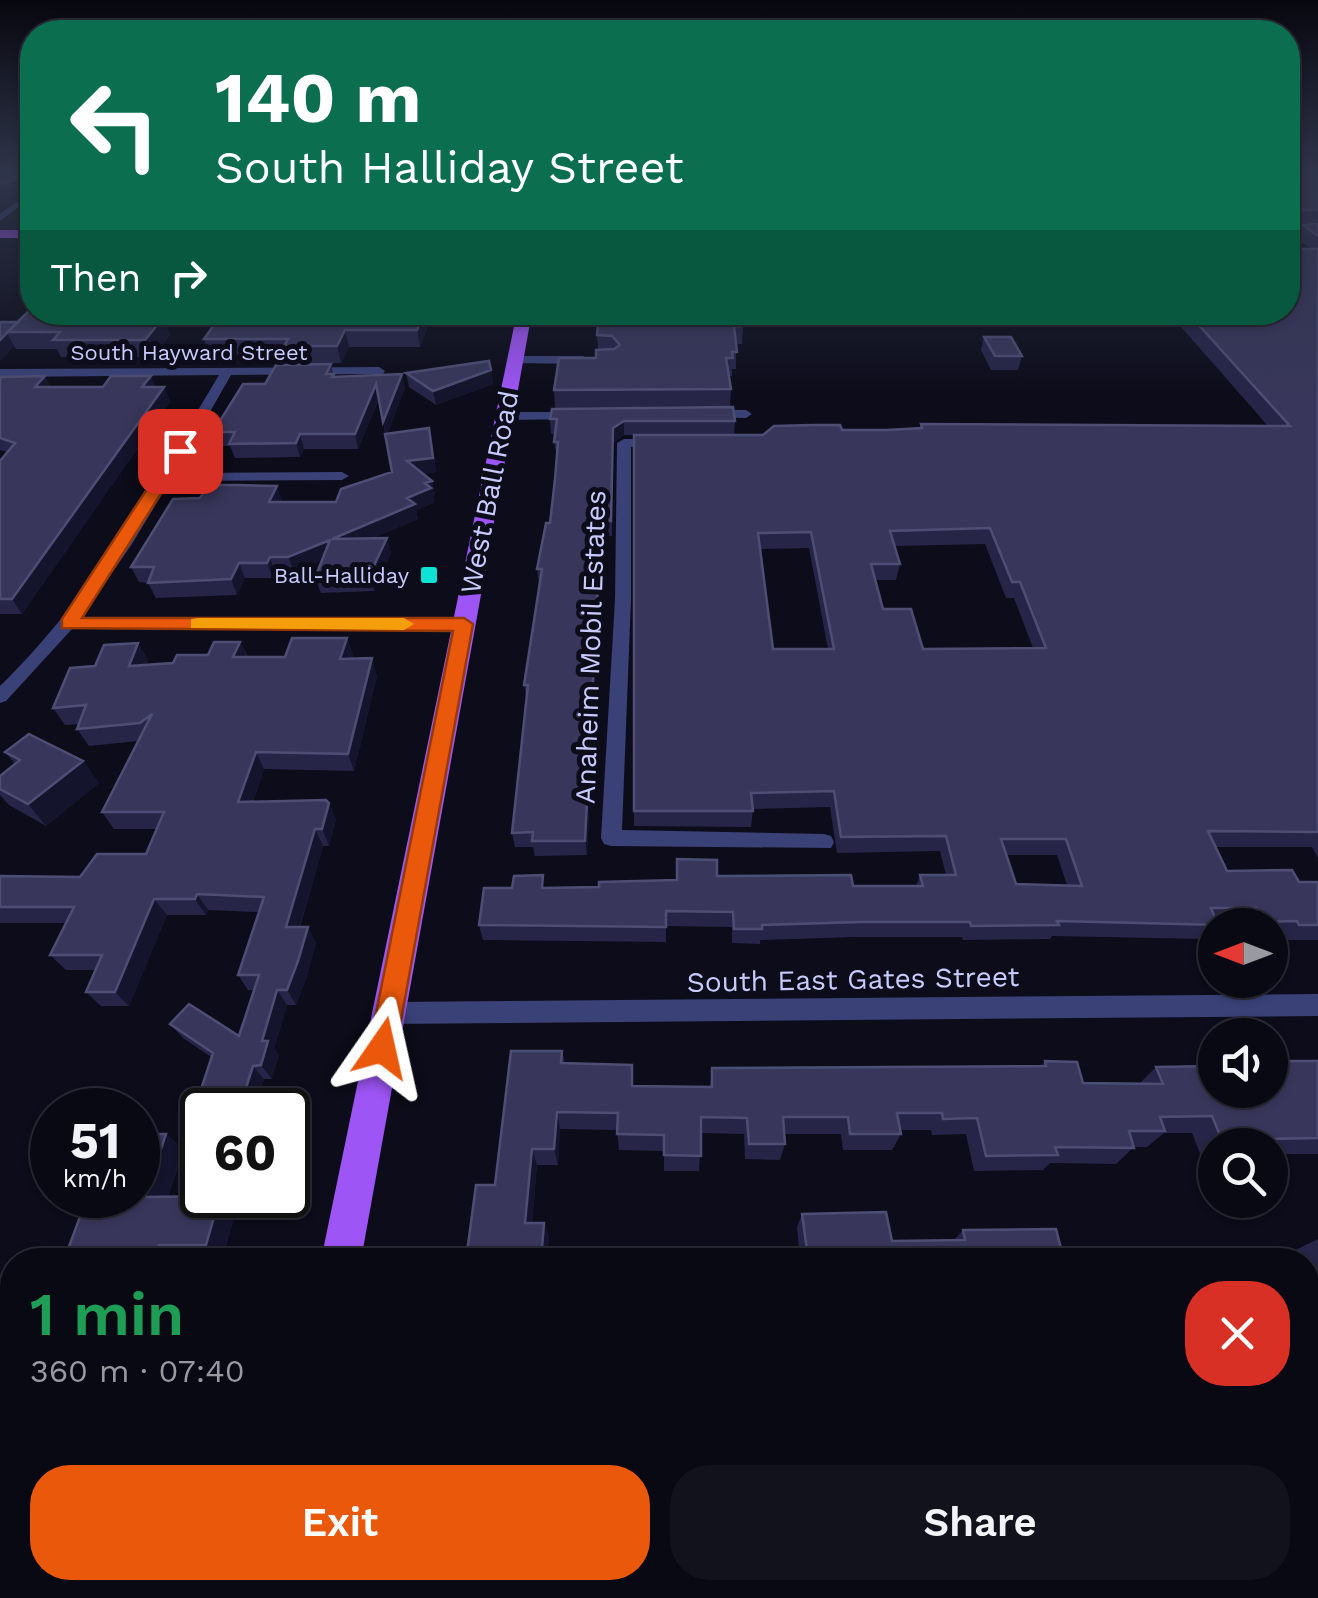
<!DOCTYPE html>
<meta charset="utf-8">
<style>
:root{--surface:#090914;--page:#12121d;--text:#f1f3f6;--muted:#999aa0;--line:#292a34;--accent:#ea580c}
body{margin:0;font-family:"Work Sans",sans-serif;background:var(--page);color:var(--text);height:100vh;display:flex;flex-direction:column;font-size:38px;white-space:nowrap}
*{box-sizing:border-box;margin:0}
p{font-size:32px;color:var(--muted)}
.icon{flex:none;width:55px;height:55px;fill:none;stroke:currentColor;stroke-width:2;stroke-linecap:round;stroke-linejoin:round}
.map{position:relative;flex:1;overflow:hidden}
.panel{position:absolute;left:0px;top:1248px;width:1320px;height:352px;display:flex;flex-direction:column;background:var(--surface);border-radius:40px 40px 0 0;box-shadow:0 2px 8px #0004,0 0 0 2px var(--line)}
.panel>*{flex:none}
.banner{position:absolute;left:20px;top:20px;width:1280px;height:305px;border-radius:40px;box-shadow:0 2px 8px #0004,0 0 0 2px var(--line);background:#0b6e4f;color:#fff;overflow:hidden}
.needle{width:65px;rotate:270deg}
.controls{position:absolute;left:1198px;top:908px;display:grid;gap:20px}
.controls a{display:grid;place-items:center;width:90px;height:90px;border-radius:50%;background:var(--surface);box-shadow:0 2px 8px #0004,0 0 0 2px var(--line);font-size:50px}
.speed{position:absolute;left:30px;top:1088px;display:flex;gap:20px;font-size:50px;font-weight:700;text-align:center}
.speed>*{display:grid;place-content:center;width:130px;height:130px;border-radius:50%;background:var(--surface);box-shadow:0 2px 8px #0004,0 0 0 2px var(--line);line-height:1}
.speed small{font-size:25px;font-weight:400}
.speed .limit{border:5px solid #111;border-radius:15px;background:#fff;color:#111}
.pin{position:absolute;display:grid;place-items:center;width:85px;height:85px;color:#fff;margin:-42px;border-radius:20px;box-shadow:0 5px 15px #0006}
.me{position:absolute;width:110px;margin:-55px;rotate:11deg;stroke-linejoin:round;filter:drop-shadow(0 0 8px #0008)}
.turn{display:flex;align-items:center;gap:35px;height:210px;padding:0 30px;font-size:45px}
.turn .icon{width:130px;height:130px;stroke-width:2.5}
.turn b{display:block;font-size:70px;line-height:85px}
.then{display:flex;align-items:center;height:95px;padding:0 30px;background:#0003;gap:20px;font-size:38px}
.round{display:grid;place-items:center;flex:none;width:105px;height:105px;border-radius:40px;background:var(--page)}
.summary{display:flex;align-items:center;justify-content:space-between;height:170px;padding:0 30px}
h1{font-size:60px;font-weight:600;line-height:75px;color:#1e9e55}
.cta{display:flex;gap:20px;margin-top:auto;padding:20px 30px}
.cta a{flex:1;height:115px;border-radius:40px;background:var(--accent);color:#fff;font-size:40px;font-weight:600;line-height:115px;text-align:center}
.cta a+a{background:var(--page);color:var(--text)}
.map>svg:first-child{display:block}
</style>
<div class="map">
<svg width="1318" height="1598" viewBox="0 0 1318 1598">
<rect width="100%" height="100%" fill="#0c0c1a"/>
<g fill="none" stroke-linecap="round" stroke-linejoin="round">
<path fill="#394177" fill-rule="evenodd" d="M32,190V197L0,221V214Z
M515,356H583L589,360L583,364L511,363L509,360Z
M379,367L385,371L383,374L231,375L175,473L342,472L349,476L342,480L170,481L132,544L80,619H463L469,620V628L72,629L6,701L0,703V686C93,596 153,485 219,375L0,377V369Z
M706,410H746L752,414L746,418L701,417L700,414Z
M577,412L582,413V419L504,420L498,416L504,412Z
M624,439H658L665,443L658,447H631V599L622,830L824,834L831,836L834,842L831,848L611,846L604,844L601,838L615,599L617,443Z
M1318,994V1016L389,1024L381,1021L377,1013L381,1005L389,1002Z
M1003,1588H1037L1039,1598H1005Z"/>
<path fill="#9e55f6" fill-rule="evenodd" d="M1288,226H1318V234H1288Z
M0,230H32V238H0Z
M517,312H532L361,1260H321Z
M252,1588H300L298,1598H250Z"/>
</g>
<path fill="#262548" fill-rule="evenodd" d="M0,171H32V188L30,187L20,194L0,200Z
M1288,171H1318V223H1288Z
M1318,224V858L1312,847H1215L1227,871L1299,882H1318V940H1284L1282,936H1270V925L1217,923L1215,925V928L1206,939L1052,936L1050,939L963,940L962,937H856L760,940V944L732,943V927L666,926V942L483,940L479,925L545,888L599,887L717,876L853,886H916L920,875H946L940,851L837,853L830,807L753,809L751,827L634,826V811L763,435L842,430H887L920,428L921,424L1268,426L1168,312H1288L1311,249L1296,238L1303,225ZM985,544L1006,598H1014L1033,648L923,649L883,609L875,580H896L900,564L895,546ZM809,548L828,649H773L760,549ZM1006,855H1057L1067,885L1016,884Z
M433,312L420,347H349L341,363L289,364L287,356H210L204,339Z
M690,312H741L743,326L742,344H736V369H732V376H729L731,389L730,406L555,408L554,390L596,358L598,350L597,335L691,315Z
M112,317L170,335L152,357H61L57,349H16L14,346L0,361V322Z
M984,337L1022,356L1018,370H991L981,350Z
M331,364L334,377L405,388L388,433L432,442L436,472L424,474L432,481L435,495L433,496L434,503L416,510L418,519L373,538H387L391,553L374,591L321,593L315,578L322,560L294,572L275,573L273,578H245L237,595L156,598L148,583L139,582L131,567L282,501L336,502L392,472L379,399L358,449H304L300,457L235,458L230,446H219L213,432L265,384Z
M491,370L493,384L436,405L409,387L406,373Z
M45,376L50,387H164L170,402L22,614H0V461L7,452L0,450V377Z
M550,419L735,421L734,435H624L613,443L612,536H602L587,855L535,856L533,847H515L512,833L527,700L524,685L539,584L537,569L550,523L555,479L557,457L554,442L555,434H551Z
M347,638L353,655L352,659L377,676L354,771L264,769L253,802L329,803L336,820L329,846H323L300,927L316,942L307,976L296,1005H287L274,1049L279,1055L272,1079H264L255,1110H202V1162H195L183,1152L168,1197L220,1196L236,1209L223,1257H178L177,1260H64L166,1134L182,1148L211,1057L183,1038L170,1024L239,1036L254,990H248L238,975L259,912L208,910L206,915H167L129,1006H101L86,992L96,970H66L50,955L66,923H0V876L80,877L146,854L157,829H114L102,812L138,741L89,746L77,729L79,724L65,725L53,708L95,666L138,643L148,660L146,665L173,663L208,655L240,642L248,657H285Z
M5,752L83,761L99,783L46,826L9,805L0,795V776L15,764Z
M562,1051L565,1063L633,1086L710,1087L712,1068L1041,1066L1045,1061L1083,1083L1139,1084L1156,1067L1215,1090L1318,1061V1154H1270V1145H1215V1155L1201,1156L1192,1133H1164L1147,1147H1134L1116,1164L1050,1163L1043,1170L974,1171L966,1134L932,1135L931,1130H900L901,1134L892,1150H843L841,1134H784L785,1144L780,1160L745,1159L744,1134L701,1133L699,1171H664V1151L619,1150L617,1130L560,1129L558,1165H537L532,1223L549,1236L547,1260H466L495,1185Z
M802,1214L892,1241L954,1240L963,1230L1064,1260H1086H800L797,1227Z
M1318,1239V1309L1308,1284V1260H1297L1293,1251Z
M1308,1351H1318V1504L1308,1505Z
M774,1588H868L869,1598H774Z
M1163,1588H1297L1301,1598H1165Z"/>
<path fill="#14142d" d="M24,173L30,187L20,194L0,200V184Z
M94,312H117L97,334L90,317Z
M424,312H433L420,347L417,330Z
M163,318L170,335L152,357L145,340Z
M345,330L349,347L341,363L337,346Z
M7,333L14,346L0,361V340Z
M491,370L493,384L436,405L433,391Z
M402,374L405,388L387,437L383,422Z
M45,376L52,390L35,387Z
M151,376L157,390L142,387Z
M376,384L379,398L358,449L355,434Z
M164,387L170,402L22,614L12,599Z
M624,421V435L613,443L612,536L613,428Z
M429,428L436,472L411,476L407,461Z
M300,434L304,449L300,457L296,443Z
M432,481L435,495L433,496L434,503L416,510L418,519L337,554L332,539L407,498L425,483Z
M277,486L282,501L275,517L269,502Z
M601,521L602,536L587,855L585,841Z
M387,538L391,553L374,591L369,576Z
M330,540L335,555L294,572L288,557Z
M270,557L275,573L273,578L267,563Z
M239,563L245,578L237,595L231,579Z
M347,638L353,655L347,676L340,659Z
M240,642L248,659L233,657Z
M138,643L148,660L139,684L129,666Z
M372,658L377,676L354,771L348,754Z
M256,752L264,769L247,819L238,802Z
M83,761L99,783L46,826L28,804Z
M329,803L336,820L329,846L322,829Z
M315,829L323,846L295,942L286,927Z
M197,894L208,910L206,915L195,899Z
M154,899L167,915L129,1006L115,992Z
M308,927L316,942L307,976L296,1005L287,990Z
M277,990L287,1005L274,1049L279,1055L272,1079L261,1065L262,1041Z
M253,1066L264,1079L255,1110H239Z
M557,1112L560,1129L558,1165L554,1149Z
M166,1134L183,1149L164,1210L145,1197Z
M532,1149L537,1165L531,1236L525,1223Z
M220,1196L236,1209L223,1257L206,1245Z
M544,1223L549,1236L547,1260H541Z
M159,1245L178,1257L177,1260H161L156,1257Z
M97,1588H122L119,1598H94Z
M526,1588H533L532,1598H526Z"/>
<path fill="#38375b" stroke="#4e4e74" stroke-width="2.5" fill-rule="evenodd" d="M0,171H32V175L29,176L24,173L14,180L0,184Z
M1288,171H1318V210H1294L1290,215L1288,213Z
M1318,224V236L1303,225Z
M1288,249H1318V832L1208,831L1227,871L1292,870L1299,882H1318V925H1299L1297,921L1263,922L1256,908H1211L1218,925L1057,921L1059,925L971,926L970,922H861L762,925V929H734L733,912L666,911V927L479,925L484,888H512L514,876L543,875L542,888L599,887V882L677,880V859L717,860V876L851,875L853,886H923L920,875H956L946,836L841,837L834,791L751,793L753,811H634V435H763L774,426L812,425H840L842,430H887L922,428L921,424L1290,426L1187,312H1288ZM990,528L1012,582H1020L1046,648L923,649L911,609H883L871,564H900L890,531ZM811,532L834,649H773L758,533ZM1001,839H1066L1082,886L1016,884Z
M32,308V312H94L90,317L163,318L145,340H53L60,332H7Z
M223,312H424L417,330H345L337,346H284L288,339H204Z
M692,312H741L743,326H734L737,352H732L733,358H726L731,389L554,390L559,358H596V350L614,349L620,345L612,336L597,335L599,315H692Z
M0,322H18L0,340Z
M984,337H1011L1022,356H995Z
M489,361L491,370L433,391L406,373Z
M331,364L326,374H334L332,377L402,374L383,422L376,384L355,434H300L296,443L229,444L235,432H213L243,384H265L276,365Z
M45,376L35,387H103L111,376H151L142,387H164L12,599H0V461L15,443L0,438V377Z
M733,407L735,421H624L613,428L611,521H601L585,841H532L533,832L512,833L528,685H524L542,569H537L546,523H550L555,479L558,442H554L557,419H550L552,409Z
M429,428L433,458L407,461L432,481L425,483L431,488L407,498L415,504L332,539L387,538L369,576L315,578L330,540L288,557H270L267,563H239L231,579L148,583L154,567H131L173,499L200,498L209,485H237L277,486L269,502H336L341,489L392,472L385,434Z
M292,638H347L340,659L372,658L348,754L256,752L238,802L326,800L329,803L322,829H315L286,927H308L298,961L287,990H277L262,1041H268L261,1065L253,1066L239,1110H202V1150H181L213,1053L170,1024L189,1004L239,1036L259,975H238L264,897L197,894L195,899H154L115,992H86L102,955H50L74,907H0V876L80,877L97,854H146L164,812H102L152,714L140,723L77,729L86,705L53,708L70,668L95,666L104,645L138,643L129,666L173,663L177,655H208L214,642H240L233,657H285Z
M29,734L83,761L28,804L0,789V776L20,760L5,752Z
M511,1051H562L561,1063L632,1065V1086L712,1087V1068L1046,1066L1045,1061L1077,1062L1083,1083L1163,1084L1156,1067L1215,1066V1090H1270V1061H1318V1138L1222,1140L1212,1116L1160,1117L1165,1131H1129L1134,1148L1055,1147L1058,1155L986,1156L977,1118L943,1119L942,1113H897L901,1134H850L848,1117H783L785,1144H749L747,1118L701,1117V1156L664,1155V1135L617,1134L618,1113L557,1112L554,1149H532L525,1223H544L541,1260H466L476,1185H495Z
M138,1134H166L145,1197L220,1196L206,1245H159L156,1257H147L146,1260H64L88,1195H138Z
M886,1212L892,1241L965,1240L963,1230L1056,1229L1064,1260H1086H839L838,1249L807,1250L802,1214Z
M1308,1351H1318V1484L1308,1457Z
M12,1563V1588H97L94,1598H1Z
M450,1588H526V1598H449Z
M581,1588H720L721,1598H581Z
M780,1588H868L869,1598H780Z
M1188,1588H1297L1301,1598H1191Z"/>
<linearGradient id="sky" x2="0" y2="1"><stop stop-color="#07070e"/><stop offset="0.43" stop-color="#2e3449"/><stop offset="1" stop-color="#2e3449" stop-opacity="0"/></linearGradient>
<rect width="1318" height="395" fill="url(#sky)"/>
<path fill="#ea580c" stroke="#983908" stroke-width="2.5" d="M180,446L188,451L82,618H464L473,624L396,1048L392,1058L382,1062L373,1058L369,1048L453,631L62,628V619L172,451Z"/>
<path fill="#f59e0b" d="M198,618H404L414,624L404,630L191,628V619Z"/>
<rect fill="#0ce3d4" stroke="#0c0c1a" stroke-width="4" x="419" y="565" width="20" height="20" rx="5"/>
<g text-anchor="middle" stroke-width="10" stroke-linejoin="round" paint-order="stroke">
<g font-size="22" fill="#c8cbfc" stroke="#0c0c1a">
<text x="189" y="360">South Hayward Street</text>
</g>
<g font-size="22" fill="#c8cbfc" stroke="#0c0c1a" text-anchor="end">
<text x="409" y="583">Ball-Halliday</text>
</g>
<g font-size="28" fill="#c8cbfc" stroke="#0c0c1a">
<text transform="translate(489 492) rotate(-79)" y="10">West Ball Road</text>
<text transform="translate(590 647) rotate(-88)" y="10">Anaheim Mobil Estates</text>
<text transform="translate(853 979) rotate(-1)" y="10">South East Gates Street</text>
</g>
</g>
</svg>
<div class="controls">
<a><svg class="needle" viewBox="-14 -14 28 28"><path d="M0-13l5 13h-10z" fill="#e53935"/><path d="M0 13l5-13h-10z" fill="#999aa0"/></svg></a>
<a><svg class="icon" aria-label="sound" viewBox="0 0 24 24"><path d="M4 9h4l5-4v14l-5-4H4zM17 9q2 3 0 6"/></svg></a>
<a><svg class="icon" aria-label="search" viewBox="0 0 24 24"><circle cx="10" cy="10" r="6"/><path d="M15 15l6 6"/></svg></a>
</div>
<div class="speed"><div>51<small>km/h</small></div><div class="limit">60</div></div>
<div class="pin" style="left:180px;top:451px;background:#d93025"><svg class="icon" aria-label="arrive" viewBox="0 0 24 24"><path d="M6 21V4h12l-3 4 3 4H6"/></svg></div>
<svg class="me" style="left:382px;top:1048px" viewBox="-20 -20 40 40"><path d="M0-17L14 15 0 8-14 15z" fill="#ea580c" stroke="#fff" stroke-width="4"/></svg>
<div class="banner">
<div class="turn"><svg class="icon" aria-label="left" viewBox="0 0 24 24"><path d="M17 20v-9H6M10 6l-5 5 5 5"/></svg><div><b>140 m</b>South Halliday Street</div></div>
<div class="then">Then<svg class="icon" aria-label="right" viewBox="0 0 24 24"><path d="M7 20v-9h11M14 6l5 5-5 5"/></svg></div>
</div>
<section class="panel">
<div class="summary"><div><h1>1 min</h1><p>360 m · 07:40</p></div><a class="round" style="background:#d93025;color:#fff"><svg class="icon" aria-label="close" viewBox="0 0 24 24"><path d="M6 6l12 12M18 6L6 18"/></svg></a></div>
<div class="cta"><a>Exit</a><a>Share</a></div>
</section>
</div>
